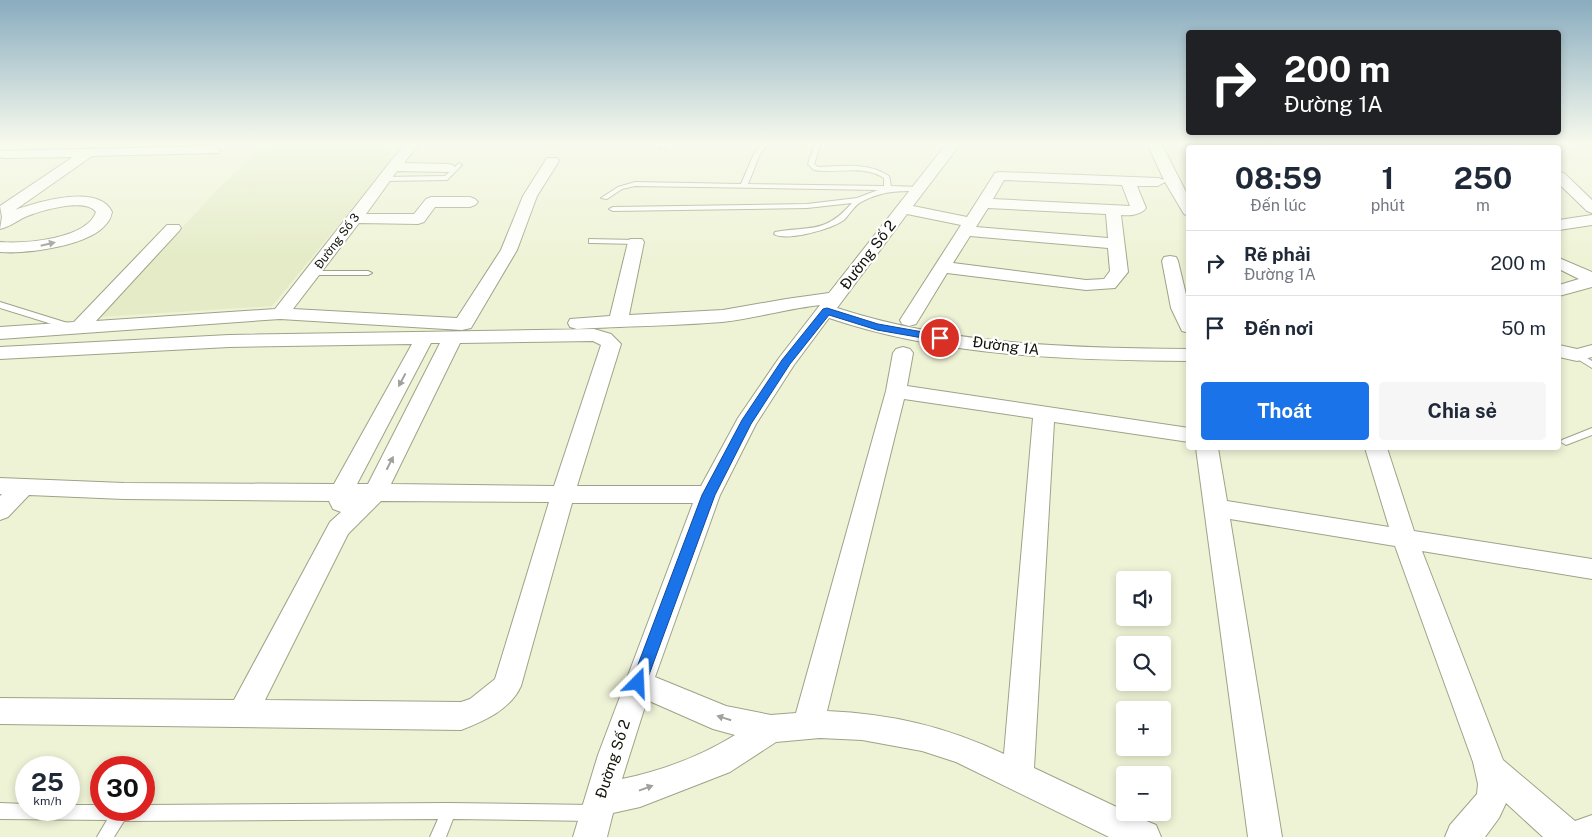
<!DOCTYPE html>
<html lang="vi">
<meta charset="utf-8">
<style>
:root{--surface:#fff;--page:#f6f6f7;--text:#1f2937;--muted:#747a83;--line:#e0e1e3;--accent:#1a73e8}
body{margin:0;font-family:"Public Sans",sans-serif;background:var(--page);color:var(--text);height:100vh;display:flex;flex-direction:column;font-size:19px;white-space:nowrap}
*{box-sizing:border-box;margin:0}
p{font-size:16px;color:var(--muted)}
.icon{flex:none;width:28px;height:28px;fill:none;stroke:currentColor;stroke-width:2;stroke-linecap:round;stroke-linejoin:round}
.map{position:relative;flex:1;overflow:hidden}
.details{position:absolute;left:1186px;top:145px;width:375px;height:305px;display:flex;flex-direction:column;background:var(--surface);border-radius:5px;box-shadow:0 2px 8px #0003}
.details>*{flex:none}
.guide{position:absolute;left:1186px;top:30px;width:375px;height:105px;border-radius:5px;box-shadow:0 2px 8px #0003;background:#202124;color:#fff;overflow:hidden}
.controls{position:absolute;left:1116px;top:571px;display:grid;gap:10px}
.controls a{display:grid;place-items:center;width:55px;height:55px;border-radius:5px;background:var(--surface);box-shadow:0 2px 8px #0003;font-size:25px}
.speed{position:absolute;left:15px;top:756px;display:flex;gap:10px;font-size:25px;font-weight:700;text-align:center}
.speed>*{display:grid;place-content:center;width:65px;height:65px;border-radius:50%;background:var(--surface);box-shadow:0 2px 8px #0003;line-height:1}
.speed small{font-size:12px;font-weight:400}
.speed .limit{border:8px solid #d22;background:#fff;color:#111}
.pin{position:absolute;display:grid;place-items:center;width:42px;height:42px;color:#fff;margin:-21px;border:2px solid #fff;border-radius:50%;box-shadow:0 1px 5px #0007}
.me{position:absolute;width:55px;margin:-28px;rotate:21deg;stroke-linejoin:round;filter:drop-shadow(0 0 4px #0008)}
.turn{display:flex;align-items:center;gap:18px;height:105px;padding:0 15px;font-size:22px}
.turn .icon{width:65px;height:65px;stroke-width:2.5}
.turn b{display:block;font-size:35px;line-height:42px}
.eta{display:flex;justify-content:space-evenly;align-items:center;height:85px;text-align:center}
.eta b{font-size:30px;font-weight:700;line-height:35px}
.cta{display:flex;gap:10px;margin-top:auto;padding:10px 15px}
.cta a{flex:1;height:58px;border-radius:5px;background:var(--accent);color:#fff;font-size:20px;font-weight:700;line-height:58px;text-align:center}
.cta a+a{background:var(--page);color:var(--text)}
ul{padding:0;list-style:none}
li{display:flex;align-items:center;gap:15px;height:65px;padding:0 15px;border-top:1px solid var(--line)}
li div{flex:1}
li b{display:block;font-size:19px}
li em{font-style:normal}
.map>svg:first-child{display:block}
</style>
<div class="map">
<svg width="1592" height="837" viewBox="0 0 1592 837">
<rect width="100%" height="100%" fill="#eef3d6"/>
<path fill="#e4ebc6" d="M267,143H397L387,158L392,160L272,306L98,317L219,188Z"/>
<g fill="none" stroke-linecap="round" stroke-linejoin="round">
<defs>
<path id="lane" d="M662,143H668L665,149L660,148Z
M763,143H769L760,154L748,184L884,186V178C862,164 837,174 814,170L808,164L815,143H821L814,164L818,167C842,166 868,162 889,176L891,186L919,187L922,189L919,191C897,191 883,191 863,201C855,204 850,214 844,220C832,229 786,242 774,234L775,232C810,226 825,234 852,203L807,208L613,211L609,209L613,207L807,204L857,198L878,190L635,186L622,189L607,199L601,198L618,187L635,182L741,184L754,154Z
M459,163L462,165L447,180L384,181L381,179L384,177L445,176Z
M589,239L636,240L640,242L636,244L592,243H589Z
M309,271H368L372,273L368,275H312L308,273Z
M0,302L74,325L75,327L71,330L68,329L0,308Z
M1577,352L1592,361V368L1574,357L1572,355L1574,353Z
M1592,428V435L1566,445L1561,442L1562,440Z
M0,803L26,804V810H69V805H101V810H144V805L449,803L593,805L598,808L601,813L598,818L593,821L453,819L446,837H430L438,819L124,821L114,837H97L107,820L0,819Z"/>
<path id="street" d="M405,143H419L404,163L448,164L453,165L455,168L453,171L448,172L397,171L366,214H414L426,199L431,197H470L475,199L478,202L475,205L470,207H435L424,222L418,224L359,223L293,309L457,318L501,250L523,196L547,158H557L559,161L537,196L517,250L471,328L462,330L280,319L0,339V327L74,322L167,225H179L181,228L179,231L96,321L275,309Z
M947,143H961L913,206L967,217L995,173L1000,172L1158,178L1164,180L1147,143H1161L1189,198V216L1184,214L1165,182L1158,186H1137L1146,208C1141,215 1129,216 1121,215L1128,272L1115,288L1086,290L947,273L916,324L909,326L902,324L900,320L961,225L907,214L837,308C950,345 1071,348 1189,349V361C1069,360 944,357 829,318L794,365L756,424L720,495L655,677L726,706L771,715L796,713L886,391L893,353L896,349L903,347L910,349L913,353L907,386L1189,428V442L1054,422L1034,768L1125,811V812L1156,825L1161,837H1109L956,762L922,751L862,740L820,738L776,742L730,772L640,807L613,813L607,837H573L598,755L693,503H572L521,686C510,710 484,721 461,730L0,724V698L234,700L330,522L341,512L333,509L329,501L124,499L29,495L8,517L0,520V496L2,494H0V478L124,483L334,484L412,344L229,347L0,359V347L229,335L594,329L611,334L621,344L577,486H701L738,418L779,358L820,305C787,309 755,318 722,322C674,326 625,326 577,329L570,327L568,323L570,319L610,316L628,242L630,239H642L644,242L629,315L723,310L786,299L829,293ZM1004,180L1122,185L1130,206L993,199ZM988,208L1106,214L1108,238L976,227ZM970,236L1108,248L1110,271L1104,279L1086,280L953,263ZM593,341L601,345L554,486L391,484L460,343ZM431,343H440L368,484H357ZM904,399L1033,418L1004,754C945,726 891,714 827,711ZM381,501L549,502L495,679L470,699L461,702L265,700L348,534ZM647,700L713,729L735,735C701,756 661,771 622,779Z
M1313,143H1329L1333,148H1318Z
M1468,143H1483L1486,148H1472Z
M1512,143H1527L1531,148H1516Z
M214,146L221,150L219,153L92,156L15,210C37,202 99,183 112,212C111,216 110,220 107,223C91,246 27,254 0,252V242C25,244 87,239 96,212C85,197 40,211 25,217C17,221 9,227 0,229L2,217L0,206L73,157L4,158L0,157V151Z
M1559,172L1564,173L1592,200V213L1587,211L1559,184Z
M1592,215V225L1559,230V220Z
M1170,256L1176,257L1178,261L1189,307V333L1182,331L1171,308L1162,261L1164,257Z
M1559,258L1592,272V287L1559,296V285L1579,279L1559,269Z
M1559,345L1577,349L1592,345V357L1577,361L1559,357Z
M1196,448H1218L1227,501L1389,527L1365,448H1387L1414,531L1592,559V579L1422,551L1503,760L1575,821L1592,815V837H1543L1506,803L1499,818L1485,837H1445L1450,825L1477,794L1478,784L1473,762L1395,546L1230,519L1282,837H1248Z"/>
</defs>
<use href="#lane" stroke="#9ea388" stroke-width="2"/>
<use href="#street" stroke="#9ea388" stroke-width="2"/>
<use href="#lane" fill="#fff" fill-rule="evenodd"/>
<use href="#street" fill="#fff" fill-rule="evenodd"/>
</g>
<defs><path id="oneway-solid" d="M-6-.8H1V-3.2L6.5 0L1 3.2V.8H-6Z" transform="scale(1.25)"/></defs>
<g fill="#a0a09c">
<use href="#oneway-solid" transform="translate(48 244) rotate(-13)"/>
<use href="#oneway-solid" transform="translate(402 380) rotate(118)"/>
<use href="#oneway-solid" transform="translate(390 463) rotate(-63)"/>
<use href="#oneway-solid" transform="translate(724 718) rotate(-163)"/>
<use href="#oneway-solid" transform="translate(646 788) rotate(-20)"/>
</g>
<linearGradient id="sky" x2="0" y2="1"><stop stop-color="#89acbf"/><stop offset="0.55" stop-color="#f7faed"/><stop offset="1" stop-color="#f7faed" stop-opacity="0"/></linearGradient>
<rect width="1592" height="260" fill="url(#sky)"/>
<path fill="#1a73e8" stroke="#114b97" d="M827,308L878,324L940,335L945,338L940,341L877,330L829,315L790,364L751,424L715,495L646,683L644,688L638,690L633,688L631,683L702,495L742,420L782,360L823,309Z"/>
<g text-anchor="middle" stroke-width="4.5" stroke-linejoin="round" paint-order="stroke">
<g font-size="12" fill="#111208" stroke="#fff">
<text transform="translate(337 241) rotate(-53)" y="4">Đường Số 3</text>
</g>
<g font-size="15" fill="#111208" stroke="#fff">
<text transform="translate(868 255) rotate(-53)" y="5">Đường Số 2</text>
<text transform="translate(1006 346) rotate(7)" y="5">Đường 1A</text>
<text transform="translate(613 759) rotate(-72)" y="5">Đường Số 2</text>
</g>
</g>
</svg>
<div class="controls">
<a><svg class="icon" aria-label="sound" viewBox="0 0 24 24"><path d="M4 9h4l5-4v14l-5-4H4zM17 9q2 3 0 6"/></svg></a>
<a><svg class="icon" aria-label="search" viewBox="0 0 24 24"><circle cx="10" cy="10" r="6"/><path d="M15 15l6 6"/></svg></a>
<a>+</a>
<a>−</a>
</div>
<div class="speed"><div>25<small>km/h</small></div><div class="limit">30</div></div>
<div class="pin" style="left:940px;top:338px;background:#d93025"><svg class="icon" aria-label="arrive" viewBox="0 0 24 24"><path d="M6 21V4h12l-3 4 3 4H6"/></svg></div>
<svg class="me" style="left:638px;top:683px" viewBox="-20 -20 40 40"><path d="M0-17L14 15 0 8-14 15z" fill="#1a73e8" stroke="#fff" stroke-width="4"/></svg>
<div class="guide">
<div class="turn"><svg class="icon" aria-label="right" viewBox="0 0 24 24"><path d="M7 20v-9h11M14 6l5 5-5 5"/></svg><div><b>200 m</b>Đường 1A</div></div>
</div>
<section class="details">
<div class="eta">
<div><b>08:59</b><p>Đến lúc</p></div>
<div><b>1</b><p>phút</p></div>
<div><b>250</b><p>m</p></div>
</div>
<ul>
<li><svg class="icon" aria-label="right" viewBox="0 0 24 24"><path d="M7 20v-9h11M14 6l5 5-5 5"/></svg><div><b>Rẽ phải</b><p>Đường 1A</p></div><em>200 m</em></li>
<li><svg class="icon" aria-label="arrive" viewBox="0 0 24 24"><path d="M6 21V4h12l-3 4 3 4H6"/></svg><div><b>Đến nơi</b></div><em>50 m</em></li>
</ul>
<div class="cta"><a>Thoát</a><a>Chia sẻ</a></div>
</section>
</div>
